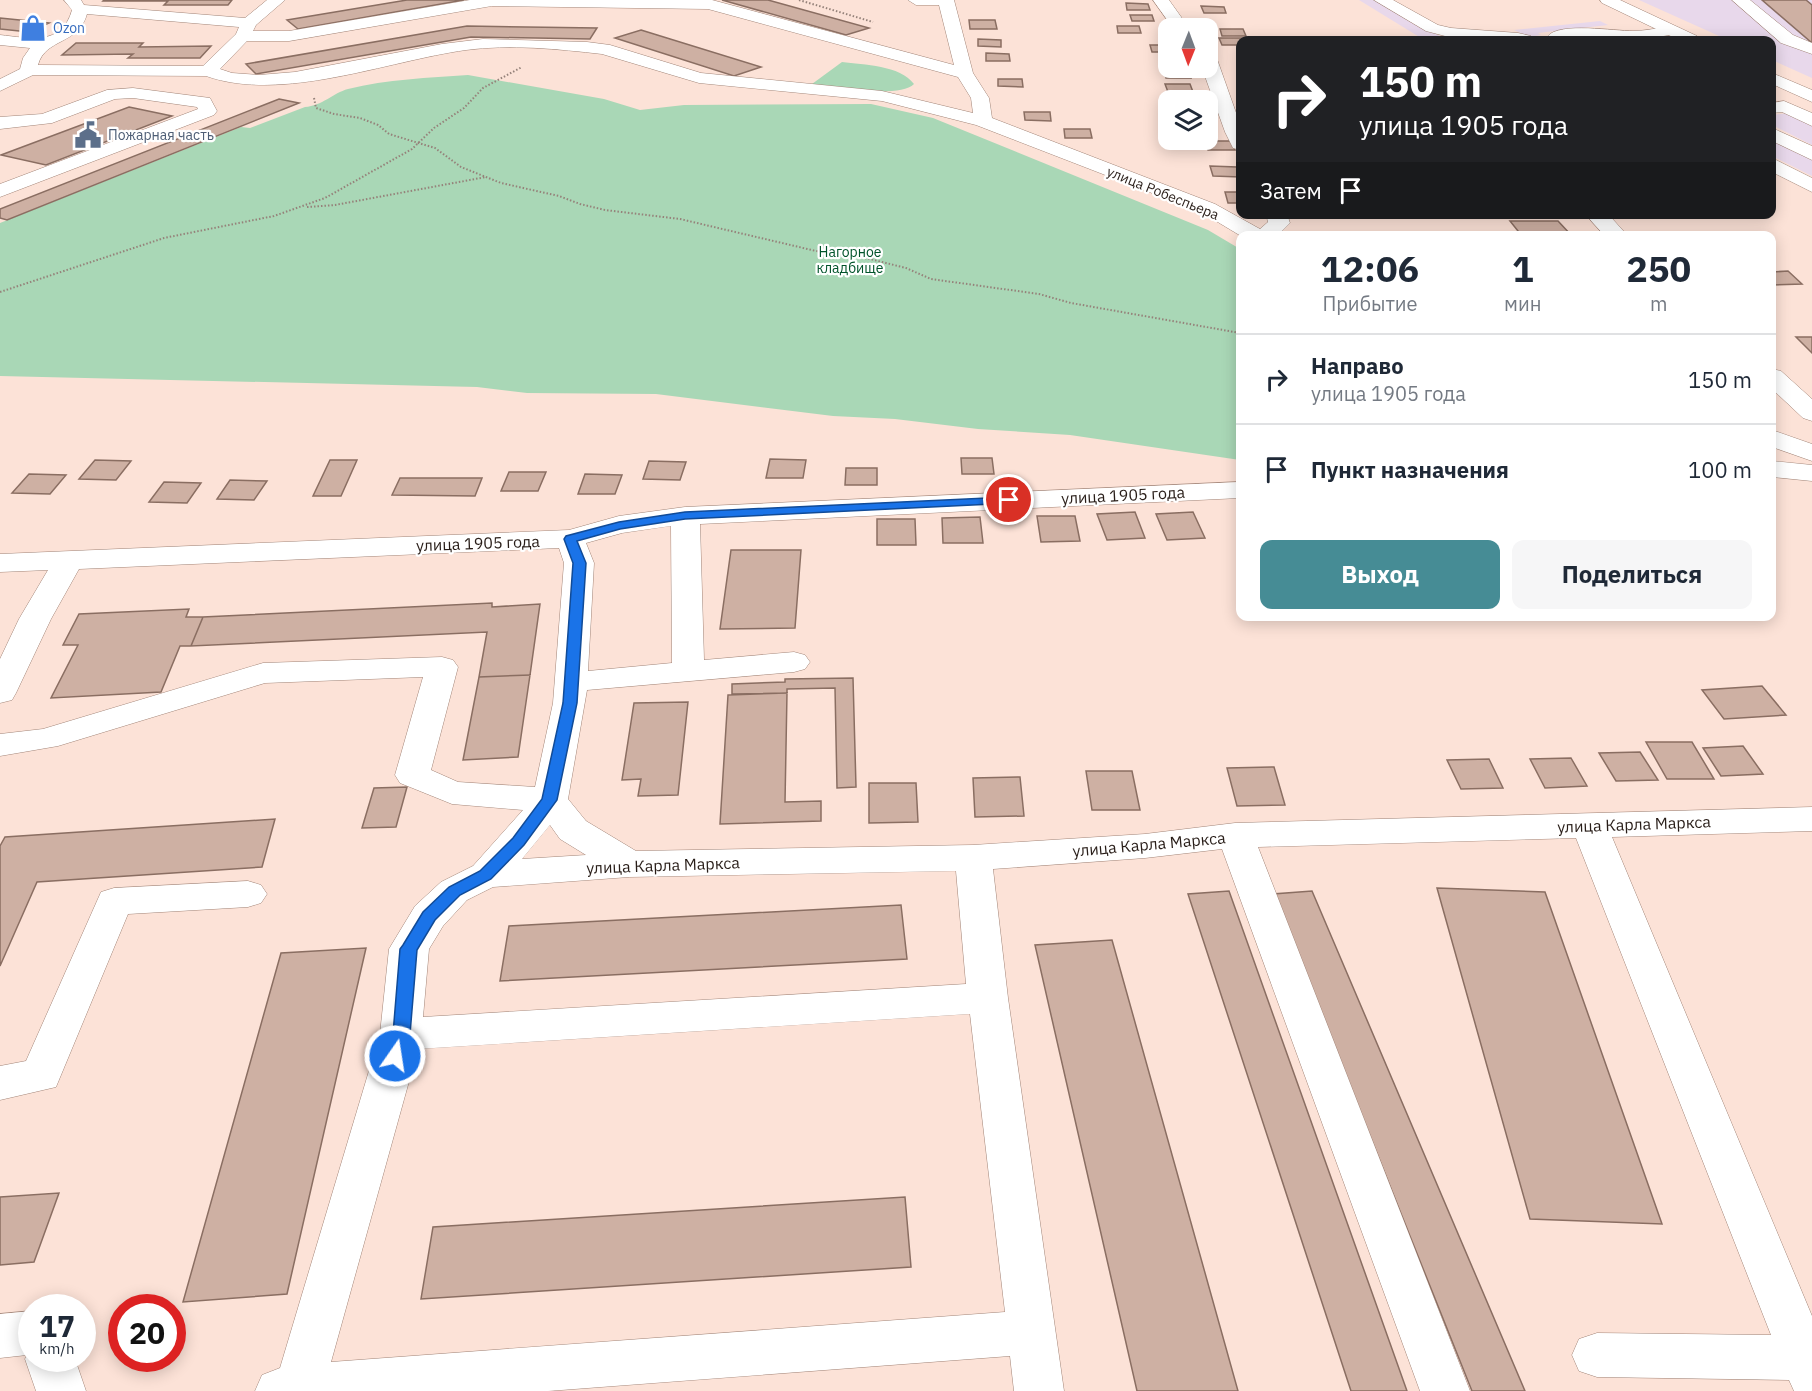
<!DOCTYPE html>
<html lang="ru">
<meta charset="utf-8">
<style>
:root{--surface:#fff;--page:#f6f6f7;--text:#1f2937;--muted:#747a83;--line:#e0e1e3;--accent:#468c95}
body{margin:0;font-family:"IBM Plex Sans",sans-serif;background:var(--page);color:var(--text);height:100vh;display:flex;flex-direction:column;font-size:22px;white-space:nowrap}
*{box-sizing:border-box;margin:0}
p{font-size:20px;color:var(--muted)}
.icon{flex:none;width:33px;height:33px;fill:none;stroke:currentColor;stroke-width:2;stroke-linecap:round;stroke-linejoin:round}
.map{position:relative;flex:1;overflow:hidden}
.details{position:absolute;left:1236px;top:231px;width:540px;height:390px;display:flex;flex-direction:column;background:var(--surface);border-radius:12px;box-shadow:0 3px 15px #0003}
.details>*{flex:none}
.top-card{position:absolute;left:1236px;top:36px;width:540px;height:183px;border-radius:12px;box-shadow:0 3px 15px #0003;background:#202124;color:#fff;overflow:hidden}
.needle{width:39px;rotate:181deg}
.buttons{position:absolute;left:1158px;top:18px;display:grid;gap:12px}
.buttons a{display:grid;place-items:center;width:60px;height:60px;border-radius:12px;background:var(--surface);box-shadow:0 3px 15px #0003;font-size:30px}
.speed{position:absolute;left:18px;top:1294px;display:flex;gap:12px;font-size:30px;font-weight:700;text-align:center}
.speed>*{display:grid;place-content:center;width:78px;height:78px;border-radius:50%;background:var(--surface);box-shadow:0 3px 15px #0003;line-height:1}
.speed small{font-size:15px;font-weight:400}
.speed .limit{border:9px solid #d22;background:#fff;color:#111}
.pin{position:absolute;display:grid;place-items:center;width:51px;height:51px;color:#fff;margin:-26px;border:3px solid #fff;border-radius:50%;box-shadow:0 2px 6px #0007}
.me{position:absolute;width:66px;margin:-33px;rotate:13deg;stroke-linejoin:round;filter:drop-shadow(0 0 4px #0008)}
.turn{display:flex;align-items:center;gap:21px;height:126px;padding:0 24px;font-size:27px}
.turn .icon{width:78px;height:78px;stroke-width:2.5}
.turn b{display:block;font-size:42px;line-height:51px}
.then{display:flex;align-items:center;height:57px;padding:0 24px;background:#0003;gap:12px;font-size:22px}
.eta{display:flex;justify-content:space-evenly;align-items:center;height:102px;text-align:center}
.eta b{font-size:36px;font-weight:700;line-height:42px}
.primary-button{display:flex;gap:12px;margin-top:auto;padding:12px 24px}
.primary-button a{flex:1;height:69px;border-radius:12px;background:var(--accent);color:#fff;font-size:24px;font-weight:700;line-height:69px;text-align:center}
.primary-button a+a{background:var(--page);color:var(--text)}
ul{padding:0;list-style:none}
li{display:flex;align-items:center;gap:18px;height:90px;padding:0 24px;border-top:2px solid var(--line)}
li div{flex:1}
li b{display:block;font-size:22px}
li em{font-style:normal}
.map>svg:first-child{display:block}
</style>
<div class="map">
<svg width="1812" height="1391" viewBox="0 0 1812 1391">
<rect width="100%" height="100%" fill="#fce2d7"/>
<path fill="#e8d8eb" d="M1359,0H1376L1409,21L1440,36L1421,38Z
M1639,0H1812V78L1772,60V40H1728Z
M1600,21L1608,25L1538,33L1541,35L1529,37L1514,30Z
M1790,113L1812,124V145L1772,125V115Z
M1772,137L1812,157V176L1772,156Z"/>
<path fill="#a9d7b6" d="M842,62C864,65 900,65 914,84C899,99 833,87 812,84Z
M468,75L604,99L640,110L684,105L871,104L933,118L1208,230L1240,249V460L1070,435L978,429L895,419L833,416L656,394L527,393L477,387L0,376V223L241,127L250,128L305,107C322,106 333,93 348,89C387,79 429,78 468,75Z"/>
<path fill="#ceb0a3" stroke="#8a6e62" stroke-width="1.5" d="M104,0H232L228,5H164L168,1H103Z
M407,0H464L298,29L287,20Z
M722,0H768L869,28L846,35Z
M1762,0H1806L1812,5V43Z
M1126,3L1148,4L1150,10H1127Z
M1201,6L1224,7L1226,13H1204Z
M1130,15H1152L1154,21H1132Z
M0,18L49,23L29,32L0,29Z
M969,20H995L997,29H970Z
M467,26L597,28L590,39L471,37L256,74L246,64Z
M1117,26H1139L1141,33H1118Z
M1220,29H1243L1246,36H1222Z
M641,30L761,67L734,76L615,38Z
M1219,38H1243L1244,40H1240V45H1222Z
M978,39L1001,40V47L978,46Z
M76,43H143L139,47L211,46L200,58H128L133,54L62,55Z
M1150,45H1168V52H1152Z
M986,53L1009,54L1010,61H986Z
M1164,70H1188L1191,78H1166Z
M998,79H1022L1023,87L998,86Z
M1165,84H1190L1193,92H1168Z
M279,99L299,103L7,220L0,218V209Z
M129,107L172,116L46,165L1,155Z
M1024,112H1050L1051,121L1025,120Z
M1064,129H1090L1092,138H1065Z
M1205,141H1232L1235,150H1208Z
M1210,166L1237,167L1240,177L1213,176Z
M1225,192H1240V203H1228Z
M1510,221H1558L1572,236H1522Z
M1788,271L1802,284L1772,285V272Z
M1796,337H1812V353Z
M961,458H992L994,474H962Z
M770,459L806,460L803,478H766Z
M95,460L131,461L116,480L79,479Z
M330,460H357L341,496H313Z
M649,461L686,462L680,480L643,479Z
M846,468H877V485H845Z
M509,472H546L538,491H501Z
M29,474L66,475L50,494L12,493Z
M585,474L622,475L615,494H578Z
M400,478H482L475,496L392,495Z
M230,480L267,481L254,500L217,499Z
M164,482L201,483L187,503L149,502Z
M1135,512L1145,538L1107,540L1097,514Z
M1193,512L1205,538L1167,540L1156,514Z
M1037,516H1075L1080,541L1041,542Z
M980,517L983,543H943L942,518Z
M877,519H915L916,545H877Z
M731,550H801L795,628L720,629Z
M492,603V607L540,604L530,675L479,677L487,632L191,646L203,617Z
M189,609L186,617H203L191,646H180L161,692L51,698L78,645H63L79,614Z
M530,675L518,757L463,760L479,677Z
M853,678L856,787L837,788L835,688L787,689V693L732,694V684L785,682V679Z
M1762,686L1786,715L1724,719L1702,690Z
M787,693L785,802L821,801V821L720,824L728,695Z
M688,702L678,795L638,796L641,779L622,780L634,703Z
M1646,742H1692L1714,779H1667Z
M1743,746L1763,774L1721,776L1703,748Z
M1640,752L1658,780L1616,781L1599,753Z
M1571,758L1587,786L1545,788L1530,759Z
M1489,759L1503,788L1461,789L1447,760Z
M1274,767L1285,805L1237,806L1227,768Z
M1086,771H1132L1140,810H1092Z
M1020,777L1024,816L975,817L973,778Z
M869,783H916L918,822L869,823Z
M407,787L396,827L362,828L374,788Z
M275,819L262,867L37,882L0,966V846L5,837Z
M1437,888L1545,892L1662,1224L1530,1219Z
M1229,891L1407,1391H1351L1188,894Z
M1312,891L1525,1391H1472L1273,894Z
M901,905L907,959L500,981L509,926Z
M1112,940L1238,1391H1137L1035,945Z
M366,948L287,1294L183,1302L281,953Z
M59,1193L34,1262L0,1265V1197Z
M905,1197L911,1267L421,1299L433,1227Z"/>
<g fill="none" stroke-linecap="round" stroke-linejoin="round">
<defs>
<path id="minor" d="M64,0H81L84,5L245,18L267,0H285L256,25L253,31H289L470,0H712L954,65L939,5H916L908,0H954L973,73L989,98L992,118L1215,204L1260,229L1268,222L1266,214H1287L1290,223L1277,236H1241L1201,212L976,125L882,101L699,83L602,54C558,49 510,44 466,50C387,61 282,103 206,76L33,75L0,91V79L20,69L23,58L30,48L0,45V35C29,38 62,47 72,10ZM492,6L708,9L958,77L971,98L973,113L882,91L701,73L610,45L587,42L483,39L442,44L295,72L259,75L232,73L220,69L247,41H289ZM87,14L239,27L236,34L203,66L38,65C45,38 79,45 87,14Z
M1153,0H1169L1189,28H1173Z
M1374,0H1393L1438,25L1451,28L1518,33L1531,36L1533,40H1485L1445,36L1426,31Z
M1732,0H1750L1793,35L1812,43V54L1781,43Z
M1671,26L1677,28L1679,31L1677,34L1636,40H1603L1594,38L1554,40L1548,36C1559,22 1615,31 1633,31C1645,31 1658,28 1671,26Z
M1208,54L1214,55L1217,59L1240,124V150L1233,148L1225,132L1202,68H1208Z
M133,88L210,98L217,111L214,115L0,197V184L198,109L197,107L133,98L115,99L52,123L0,129V117L42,114L107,90Z
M1784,101L1812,113V126L1782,112L1772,113V103Z
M1772,128L1812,146V160L1772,141Z
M1772,158L1812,178V192L1772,172Z
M1585,214H1608L1628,236H1605Z
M1772,369L1781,371L1812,399V421L1803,418L1772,389Z
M1772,430L1812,444V461L1772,447Z
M1772,461L1812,465V481L1772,477Z
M1240,482V498L700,524L704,660L794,652L805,655L810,662L805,669L794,672L587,690L568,799L586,821L636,851L973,845L1145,834L1235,823L1812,807V831L1612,837L1812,1316V1391H1794L1789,1380L1597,1377L1579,1371L1572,1355L1579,1339L1597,1333L1771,1335L1576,838L1258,847L1470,1391H1420L1222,849L1145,858L993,869L1008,998L1064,1391H1014L1010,1356L548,1391H255L262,1375L280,1368L380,1034L389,949L415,906L441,882L473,866L523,810L452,804L400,783L395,775L423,677L265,683L58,746L0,756V734L43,729L263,663L442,657L453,660L458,667L431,770L458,782L535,787L553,703L564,563L559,548L79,569L51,619L16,693L12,700L0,703V659L19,619L48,570L0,572V554L569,530L619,516L685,507ZM671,526L672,663L588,671L594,563L586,543L622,533ZM550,825L560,839L586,855L522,859ZM956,871L966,984L423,1017L429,949L443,926L467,900L493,887L629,877ZM970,1014L1005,1312L331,1362L418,1049Z
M248,881L261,885L267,894L261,903L248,907L128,914L56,1087L0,1100V1066L26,1061L101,892L114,888Z
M32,1311V1359H75L86,1391H36L25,1359L27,1355L0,1358V1314Z"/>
<path id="major" d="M1600,0H1620L1697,36L1699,40H1679L1602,3Z
M1772,73L1812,90V102L1772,84Z"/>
</defs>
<use href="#minor" stroke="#a28578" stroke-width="1"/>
<use href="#major" stroke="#a28578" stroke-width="1"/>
<path stroke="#95827a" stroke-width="2" stroke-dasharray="1.5 2" stroke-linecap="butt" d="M799,0L873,22
M314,98L316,108L334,114L360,118L378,125L389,134L435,148L461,167L501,183L559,196L580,204L605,210L680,219L816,251L870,259L906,268L931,279L1039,294L1071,303L1240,333
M307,207L335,205L486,177
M0,292L164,238L274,216L325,198L412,149L434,128L464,108L483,88L522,67"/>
<use href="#minor" fill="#fff" fill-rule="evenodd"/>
<use href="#major" fill="#fff" fill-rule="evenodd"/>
</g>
<path fill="#1a73e8" stroke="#114b97" stroke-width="1.5" d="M1009,497L1013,498V503L685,519L620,529L577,541L586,563L577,703L557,800L524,845L491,879L460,895L435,920L417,950L410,1034L401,1061L395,1063L389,1061L386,1056L393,1034L400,949L403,945L423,912L449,887L480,871L513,838L542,799L563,703L573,563L564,539L566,536L619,522L685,512Z"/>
<defs>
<symbol id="shop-bare" viewBox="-9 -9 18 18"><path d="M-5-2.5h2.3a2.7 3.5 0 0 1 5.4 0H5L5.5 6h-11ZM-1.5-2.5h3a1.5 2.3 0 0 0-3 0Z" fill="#3f7fe0" stroke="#fff" stroke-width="2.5" paint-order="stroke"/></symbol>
<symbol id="civic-bare" viewBox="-9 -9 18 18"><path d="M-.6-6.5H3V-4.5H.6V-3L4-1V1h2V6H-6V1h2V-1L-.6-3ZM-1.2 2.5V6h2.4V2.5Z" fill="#5c6f8a" stroke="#fff" stroke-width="2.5" paint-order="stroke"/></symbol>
</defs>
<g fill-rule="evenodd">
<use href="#shop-bare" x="14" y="9" width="38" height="38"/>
<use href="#civic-bare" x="69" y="116" width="38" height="38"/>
</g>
<g text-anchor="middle" stroke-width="4.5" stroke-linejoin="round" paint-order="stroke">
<g font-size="14" fill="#366cbe" stroke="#fff" text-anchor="start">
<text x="53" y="33">Ozon</text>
</g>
<g font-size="14" fill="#4e5e75" stroke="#fff" text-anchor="start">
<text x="108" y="140">Пожарная часть</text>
</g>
<g font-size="14" fill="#281d18" stroke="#fff">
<text transform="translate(1163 193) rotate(22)" y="5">улица Робеспьера</text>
</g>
<g font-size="14" fill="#00532a" stroke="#fff">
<text x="850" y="257">Нагорное<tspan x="850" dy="16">кладбище</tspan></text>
</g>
<g font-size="16" fill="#281d18" stroke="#fff">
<text transform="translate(1123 495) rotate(-3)" y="6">улица 1905 года</text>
<text transform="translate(478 543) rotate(-2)" y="6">улица 1905 года</text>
<text transform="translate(1634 824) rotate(-2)" y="6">улица Карла Маркса</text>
<text transform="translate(1149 844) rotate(-5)" y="6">улица Карла Маркса</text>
<text transform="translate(663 865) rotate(-2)" y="6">улица Карла Маркса</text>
</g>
</g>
</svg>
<div class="buttons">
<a><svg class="needle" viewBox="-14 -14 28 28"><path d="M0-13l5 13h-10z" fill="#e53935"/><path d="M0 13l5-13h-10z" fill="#747a83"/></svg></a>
<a><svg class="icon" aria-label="layers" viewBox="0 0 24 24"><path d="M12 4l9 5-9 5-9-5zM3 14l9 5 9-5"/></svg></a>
</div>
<div class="speed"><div>17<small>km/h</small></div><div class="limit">20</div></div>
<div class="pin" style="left:1009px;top:500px;background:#d93025"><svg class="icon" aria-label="arrive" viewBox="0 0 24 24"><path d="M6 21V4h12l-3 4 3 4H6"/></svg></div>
<svg class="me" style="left:395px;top:1056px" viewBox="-20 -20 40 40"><circle r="17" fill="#1a73e8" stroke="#fff" stroke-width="3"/><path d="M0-11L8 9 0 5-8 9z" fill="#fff"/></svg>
<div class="top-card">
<div class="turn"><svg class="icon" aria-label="right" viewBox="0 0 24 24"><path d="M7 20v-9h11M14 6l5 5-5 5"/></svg><div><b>150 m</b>улица 1905 года</div></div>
<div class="then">Затем<svg class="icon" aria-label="arrive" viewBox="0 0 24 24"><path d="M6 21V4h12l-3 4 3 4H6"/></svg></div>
</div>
<section class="details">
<div class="eta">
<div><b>12:06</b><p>Прибытие</p></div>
<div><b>1</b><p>мин</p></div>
<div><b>250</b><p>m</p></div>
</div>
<ul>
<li><svg class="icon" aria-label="right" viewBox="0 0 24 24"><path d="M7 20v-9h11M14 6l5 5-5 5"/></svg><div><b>Направо</b><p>улица 1905 года</p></div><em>150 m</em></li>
<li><svg class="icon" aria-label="arrive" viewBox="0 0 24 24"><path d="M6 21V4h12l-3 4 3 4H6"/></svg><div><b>Пункт назначения</b></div><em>100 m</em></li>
</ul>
<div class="primary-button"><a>Выход</a><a>Поделиться</a></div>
</section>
</div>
